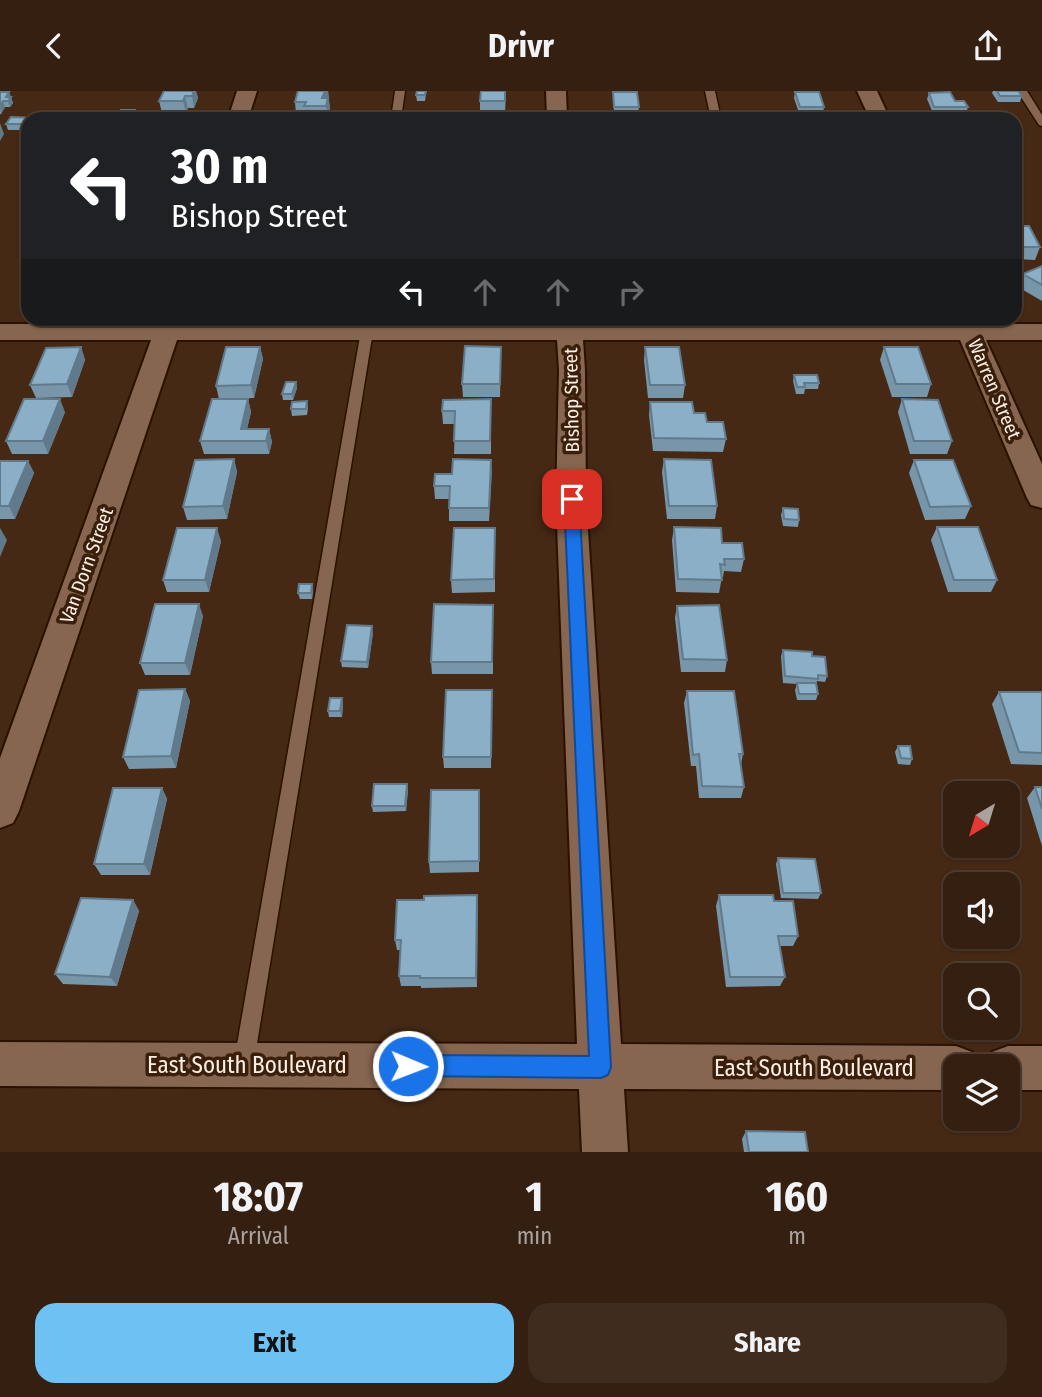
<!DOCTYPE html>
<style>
:root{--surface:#341f10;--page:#3f2c1e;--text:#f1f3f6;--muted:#a9a29f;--line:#4e3d30;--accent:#6dc2f3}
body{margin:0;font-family:"Fira Sans Condensed",sans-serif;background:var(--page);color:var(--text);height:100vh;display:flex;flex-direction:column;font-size:26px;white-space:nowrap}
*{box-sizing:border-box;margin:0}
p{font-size:23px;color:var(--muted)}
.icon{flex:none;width:38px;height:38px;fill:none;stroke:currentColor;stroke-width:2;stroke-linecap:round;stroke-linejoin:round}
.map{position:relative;height:1061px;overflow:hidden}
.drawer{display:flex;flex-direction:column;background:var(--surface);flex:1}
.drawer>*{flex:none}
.banner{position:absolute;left:21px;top:21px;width:1001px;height:214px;border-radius:21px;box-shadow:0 2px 5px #0004,0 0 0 2px var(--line);background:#202124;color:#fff;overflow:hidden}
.needle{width:46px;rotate:218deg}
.buttons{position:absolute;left:943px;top:690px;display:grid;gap:14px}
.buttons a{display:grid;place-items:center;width:77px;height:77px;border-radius:14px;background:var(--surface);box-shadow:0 2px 5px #0004,0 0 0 2px var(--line);font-size:35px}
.pin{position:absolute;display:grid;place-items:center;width:60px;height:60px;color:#fff;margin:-30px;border-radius:14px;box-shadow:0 4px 10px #0006}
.me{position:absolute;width:77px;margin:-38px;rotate:91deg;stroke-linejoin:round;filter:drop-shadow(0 0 5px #0008)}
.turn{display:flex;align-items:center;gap:24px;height:147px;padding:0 35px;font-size:32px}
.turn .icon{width:91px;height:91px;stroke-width:2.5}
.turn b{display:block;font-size:49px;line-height:60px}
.lanes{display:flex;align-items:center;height:66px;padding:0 35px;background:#0003;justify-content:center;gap:35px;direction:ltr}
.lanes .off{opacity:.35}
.eta{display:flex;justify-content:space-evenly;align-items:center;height:119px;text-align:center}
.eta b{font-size:42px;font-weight:700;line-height:49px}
.cta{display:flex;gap:14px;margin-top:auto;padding:14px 35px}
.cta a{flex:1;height:80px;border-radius:21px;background:var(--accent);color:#111;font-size:28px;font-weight:700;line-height:80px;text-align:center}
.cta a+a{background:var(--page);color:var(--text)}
header{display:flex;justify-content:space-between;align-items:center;height:91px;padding:0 35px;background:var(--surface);font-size:32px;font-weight:700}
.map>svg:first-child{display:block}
</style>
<header><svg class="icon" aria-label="back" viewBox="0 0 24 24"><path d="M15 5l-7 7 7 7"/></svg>Drivr<svg class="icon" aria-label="share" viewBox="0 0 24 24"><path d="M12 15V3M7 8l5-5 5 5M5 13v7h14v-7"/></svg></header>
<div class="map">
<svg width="1042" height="1061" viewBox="0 0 1042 1061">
<rect width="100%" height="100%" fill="#452915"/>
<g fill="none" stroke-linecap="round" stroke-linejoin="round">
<defs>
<path id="service" d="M395,0H405L401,28H391Z
M705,0H715L721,28H711Z
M1017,0H1027L1042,24V35L1039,34Z
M363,228H375L254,971L251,978L244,981L237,978L234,971Z
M760,228H772L775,241L773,244H765Z"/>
<path id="minor" d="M237,0H257L248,28H228Z
M546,0H566L567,28H547Z
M857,0H877L890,28H870Z
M158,228H184L182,233H555V228H581V233H953L951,228H977L979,233H1042V249H986L1042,373V417L1031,414L1027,407L960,249H583L585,279L586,408L621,953L956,955L972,961L977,975H956V999L624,998L628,1061H582L579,998L0,995V951L577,953L556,408L559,279L557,249H177L19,720L13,732L0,737V667L151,249H0V233H156Z
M1008,955H1042V999H1008V975H987L992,961Z"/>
</defs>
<use href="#service" stroke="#2a1100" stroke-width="3"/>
<use href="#minor" stroke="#2a1100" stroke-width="4"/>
<use href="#service" fill="#866650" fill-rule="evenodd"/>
<use href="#minor" fill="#866650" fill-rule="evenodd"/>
</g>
<path fill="#7796aa" d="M196,0L198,7L194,17H188L186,22H162L159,10Z
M298,0H328L330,19L328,27L306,26V23H296L295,11Z
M506,0L505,22H480V10Z
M993,0H1018L1022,5L1020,11H998L992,2Z
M0,1H9L13,12L10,16H5L1,23H0Z
M613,1L639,16L638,22H614Z
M795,1L824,16L823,21L828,28H793L794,24H800V22H799L794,7Z
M929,2L955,10L968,16L966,22H933L927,8Z
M426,3L425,10H417L416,4Z
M121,19L137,25L136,28H120L119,24Z
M28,28V39H8L6,33Z
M1015,135L1040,156L1035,169L1015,168Z
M1042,175V210L1018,196L1023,183Z
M81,256L85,269L72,306L36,307L30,294Z
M260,256L263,268L254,307L219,308L216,295Z
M501,256L500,306H463L462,293Z
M645,256L685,294L683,307H648L644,269Z
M884,256L931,293L927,306H892L880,269Z
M794,284L819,292L818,298H805L804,303H796L793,290Z
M296,291L297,297L293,309H283L282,303Z
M248,308L251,321L247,338H269L272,351L269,363H204L200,350Z
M902,308L952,350L947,363H910L898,321Z
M443,309L491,321V363H454L455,333H443L442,320Z
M307,310L308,317L307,324L292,325L291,318Z
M650,311L694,322L707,331L726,348L723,361L653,360L649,324Z
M65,321L48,363H12L6,350Z
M234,368L237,381L227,428L187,429L183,416Z
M664,368L717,415L715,428H667L662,381Z
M491,369L489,430H449V408H435L434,395L452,383Z
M914,369L971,415L965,428L925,429L909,382Z
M0,370H28L34,382L15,428H0Z
M783,417L799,429L798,436L783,435L781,424Z
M674,436L722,452L744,468L741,481L724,480L723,486H722L719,502L676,501L672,449Z
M937,436L997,489L991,501H948L931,449Z
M495,437V501L452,502L451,489Z
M221,450L209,501H167L163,489Z
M313,499L312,508H300L298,502Z
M493,514V583H432L431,571Z
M677,515L727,569L725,581H681L675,527Z
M203,525L190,584H145L140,572Z
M373,542L368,577L342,576L341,570Z
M783,559L812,565L827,585L825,591L817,590L816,593L818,603L816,609H797L795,599L797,593L783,592L781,565Z
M185,598L190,610L176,677L129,678L123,666Z
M492,599L491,677H444L443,666Z
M687,600L743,663L741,673L744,696L741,707H699L696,675H691L684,612Z
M999,601H1042V674L1011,673L992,613Z
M342,607L343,613L342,626H329L328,620Z
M898,655L912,668L910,674L898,673L895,661Z
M407,693L408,699L406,720L373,721L372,715Z
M1035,696H1042V755L1027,707Z
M162,697L167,708L150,784H101L94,773Z
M479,699V781L430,782L429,771Z
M778,767L821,802L818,808L781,807L776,773Z
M477,804V896L421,897V895H401L399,885L401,859H397L395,849L424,809Z
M719,804L774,810L798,845L793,855H780L785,886L780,895L726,896L716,815Z
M133,809L139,820L117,895L63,893L55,883Z
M746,1040L808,1061H744L742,1048Z"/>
<path fill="#617a8b" d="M194,0H196L198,7L194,17L192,5Z
M325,0H328L330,19L328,27L326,15L322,7Z
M9,1L13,12L10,16L6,6Z
M185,5L188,17L186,22L183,10Z
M3,10L5,16L1,23L0,15Z
M0,32L4,43L0,50Z
M81,256L85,269L72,306L67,293Z
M260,256L263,268L254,307L251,294Z
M296,291L297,297L293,309L292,303Z
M60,308L65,321L48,363L43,350Z
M248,308L251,321L244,350L241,338Z
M269,338L272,351L269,363L266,350Z
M234,368L237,381L227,428L223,415Z
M491,369L492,382L489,430V417Z
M28,370L34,382L15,428L9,415Z
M0,437L7,449L0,466Z
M217,437L221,450L209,501L205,489Z
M312,493L313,499L312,508L311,502Z
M199,513L203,525L190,584L185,572Z
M372,535L373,542L368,577L367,571Z
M185,598L190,610L176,677L171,665Z
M342,607L343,613L342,626L340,620Z
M407,693L408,699L406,720L405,715Z
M162,697L167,708L150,784L144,773Z
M477,804L478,815L477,896L476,887Z
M133,809L139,820L117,895L110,886Z"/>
<path fill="#8aafc6" stroke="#617a8b" stroke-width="2" d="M164,0H194L192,5H185L183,10H159Z
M298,0H325L322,7H328L326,15H304L306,11H295Z
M417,0H426L425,4H416Z
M481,0H505V10H480Z
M997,0H1018L1022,5H1000Z
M0,1H9L6,6H11L8,10H3L0,15Z
M613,1H637L639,16H614Z
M795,1H819L824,16H800Z
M950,1L955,10H964L968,16H934L929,2Z
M121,19H135L134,24H119Z
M825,21L828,28H795L794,24H801L800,22Z
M294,25L326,27V28H293Z
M621,25H647L648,28H622Z
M11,26L37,27L28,28V33H6Z
M948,26H974L975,28H950Z
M1015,135H1029L1040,156H1015Z
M1042,175V194L1023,183Z
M465,255L501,256L500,293H462Z
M81,256L67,293L30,294L46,257Z
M226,256H260L251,294L216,295Z
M645,256H679L685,294H650Z
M884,256H918L931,293H896Z
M794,284H817L819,292H804L805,296H797Z
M286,291H296L292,303H282Z
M24,308H60L43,350H6Z
M212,308H248L241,338H269L266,350H200Z
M491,308L490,350H454L455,320H442L443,309Z
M902,308L938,309L952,350H914Z
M307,310L306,318H291L292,311Z
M650,311H692L694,322H705L707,331H723L726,348L654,347Z
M234,368L223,415L183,416L195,369Z
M453,368L491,369L489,417H449L450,395H434L435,383H452Z
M664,368L711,369L717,415H669Z
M914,369H953L971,415L930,416Z
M0,370H28L9,415H0Z
M783,417L798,418L799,429L784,428Z
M674,436L721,437L722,452H742L744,468H724L725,474L720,473L722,489L678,488Z
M937,436H978L997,489H954Z
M177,437H217L205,489H163Z
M454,437H495L494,488L451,489Z
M299,493H312L311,502H298Z
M155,513H199L185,572H140Z
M434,513L493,514L492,571H431Z
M719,514L727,569L683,568L677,515Z
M347,534L372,535L367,571L341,570Z
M783,559L812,561V565L825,566L827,585L818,584V588L785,585Z
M797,592H816L818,603H799Z
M185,598L171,665L123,666L139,599Z
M446,599H492L491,666H443Z
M687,600H734L743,663H739L744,696L702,695L699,663L693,664Z
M999,601H1042V662L1019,661Z
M330,607H342L340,620H328Z
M898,655H910L912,668L901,667Z
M374,693H407L405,715H372Z
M1035,696H1042V718Z
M113,697H162L144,773H94Z
M431,699H479V770L429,771Z
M778,767L815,768L821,802H783Z
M477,804L476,887H420V885H399L401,849H395L397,809H424V805Z
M719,804H773L774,810H793L798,845H778L785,886H730Z
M81,807L133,809L110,886L55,883Z
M746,1040L805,1041L808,1061H749Z"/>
<path fill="#1a73e8" stroke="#114b97" stroke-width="2" d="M572,403L579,408L611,976L608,984L601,987L408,985L401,982L397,975L401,967L408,964L589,965L564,408Z"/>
<g text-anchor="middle" stroke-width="7" stroke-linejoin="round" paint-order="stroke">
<g font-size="19" fill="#fdeee4" stroke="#3a1f0b">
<text transform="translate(995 298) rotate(67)" y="7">Warren Street</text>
<text transform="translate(571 309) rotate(-91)" y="7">Bishop Street</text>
<text transform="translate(86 474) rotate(-70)" y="7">Van Dorn Street</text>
</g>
<g font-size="23" fill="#fdeee4" stroke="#3a1f0b">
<text x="247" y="982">East South Boulevard</text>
<text x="814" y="985">East South Boulevard</text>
</g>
</g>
</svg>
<div class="buttons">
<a><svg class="needle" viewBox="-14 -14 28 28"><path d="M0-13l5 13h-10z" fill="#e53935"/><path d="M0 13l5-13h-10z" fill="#a9a29f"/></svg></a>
<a><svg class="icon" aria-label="sound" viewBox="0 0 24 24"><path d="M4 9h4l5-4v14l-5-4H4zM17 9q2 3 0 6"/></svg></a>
<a><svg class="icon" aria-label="search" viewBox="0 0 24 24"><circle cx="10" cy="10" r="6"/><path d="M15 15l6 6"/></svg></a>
<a><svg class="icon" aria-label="layers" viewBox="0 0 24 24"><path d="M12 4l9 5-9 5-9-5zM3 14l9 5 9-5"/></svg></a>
</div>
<div class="pin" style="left:572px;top:408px;background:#d93025"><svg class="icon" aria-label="arrive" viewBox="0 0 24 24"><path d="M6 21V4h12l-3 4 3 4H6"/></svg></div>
<svg class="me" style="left:408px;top:975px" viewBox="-20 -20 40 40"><circle r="17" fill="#1a73e8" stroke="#fff" stroke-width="3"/><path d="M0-11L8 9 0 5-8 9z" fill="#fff"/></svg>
<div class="banner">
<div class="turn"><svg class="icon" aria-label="left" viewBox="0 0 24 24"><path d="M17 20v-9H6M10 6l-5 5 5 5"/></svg><div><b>30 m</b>Bishop Street</div></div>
<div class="lanes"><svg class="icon" aria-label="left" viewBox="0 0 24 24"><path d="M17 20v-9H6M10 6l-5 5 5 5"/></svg><svg class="icon off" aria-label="ahead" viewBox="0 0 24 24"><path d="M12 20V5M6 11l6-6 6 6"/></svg><svg class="icon off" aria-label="ahead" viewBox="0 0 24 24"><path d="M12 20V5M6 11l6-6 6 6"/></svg><svg class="icon off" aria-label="right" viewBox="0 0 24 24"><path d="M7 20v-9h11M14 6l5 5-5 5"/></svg></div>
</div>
</div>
<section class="drawer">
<div class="eta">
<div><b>18:07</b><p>Arrival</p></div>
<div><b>1</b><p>min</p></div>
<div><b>160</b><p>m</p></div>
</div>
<div class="cta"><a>Exit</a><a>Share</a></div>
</section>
